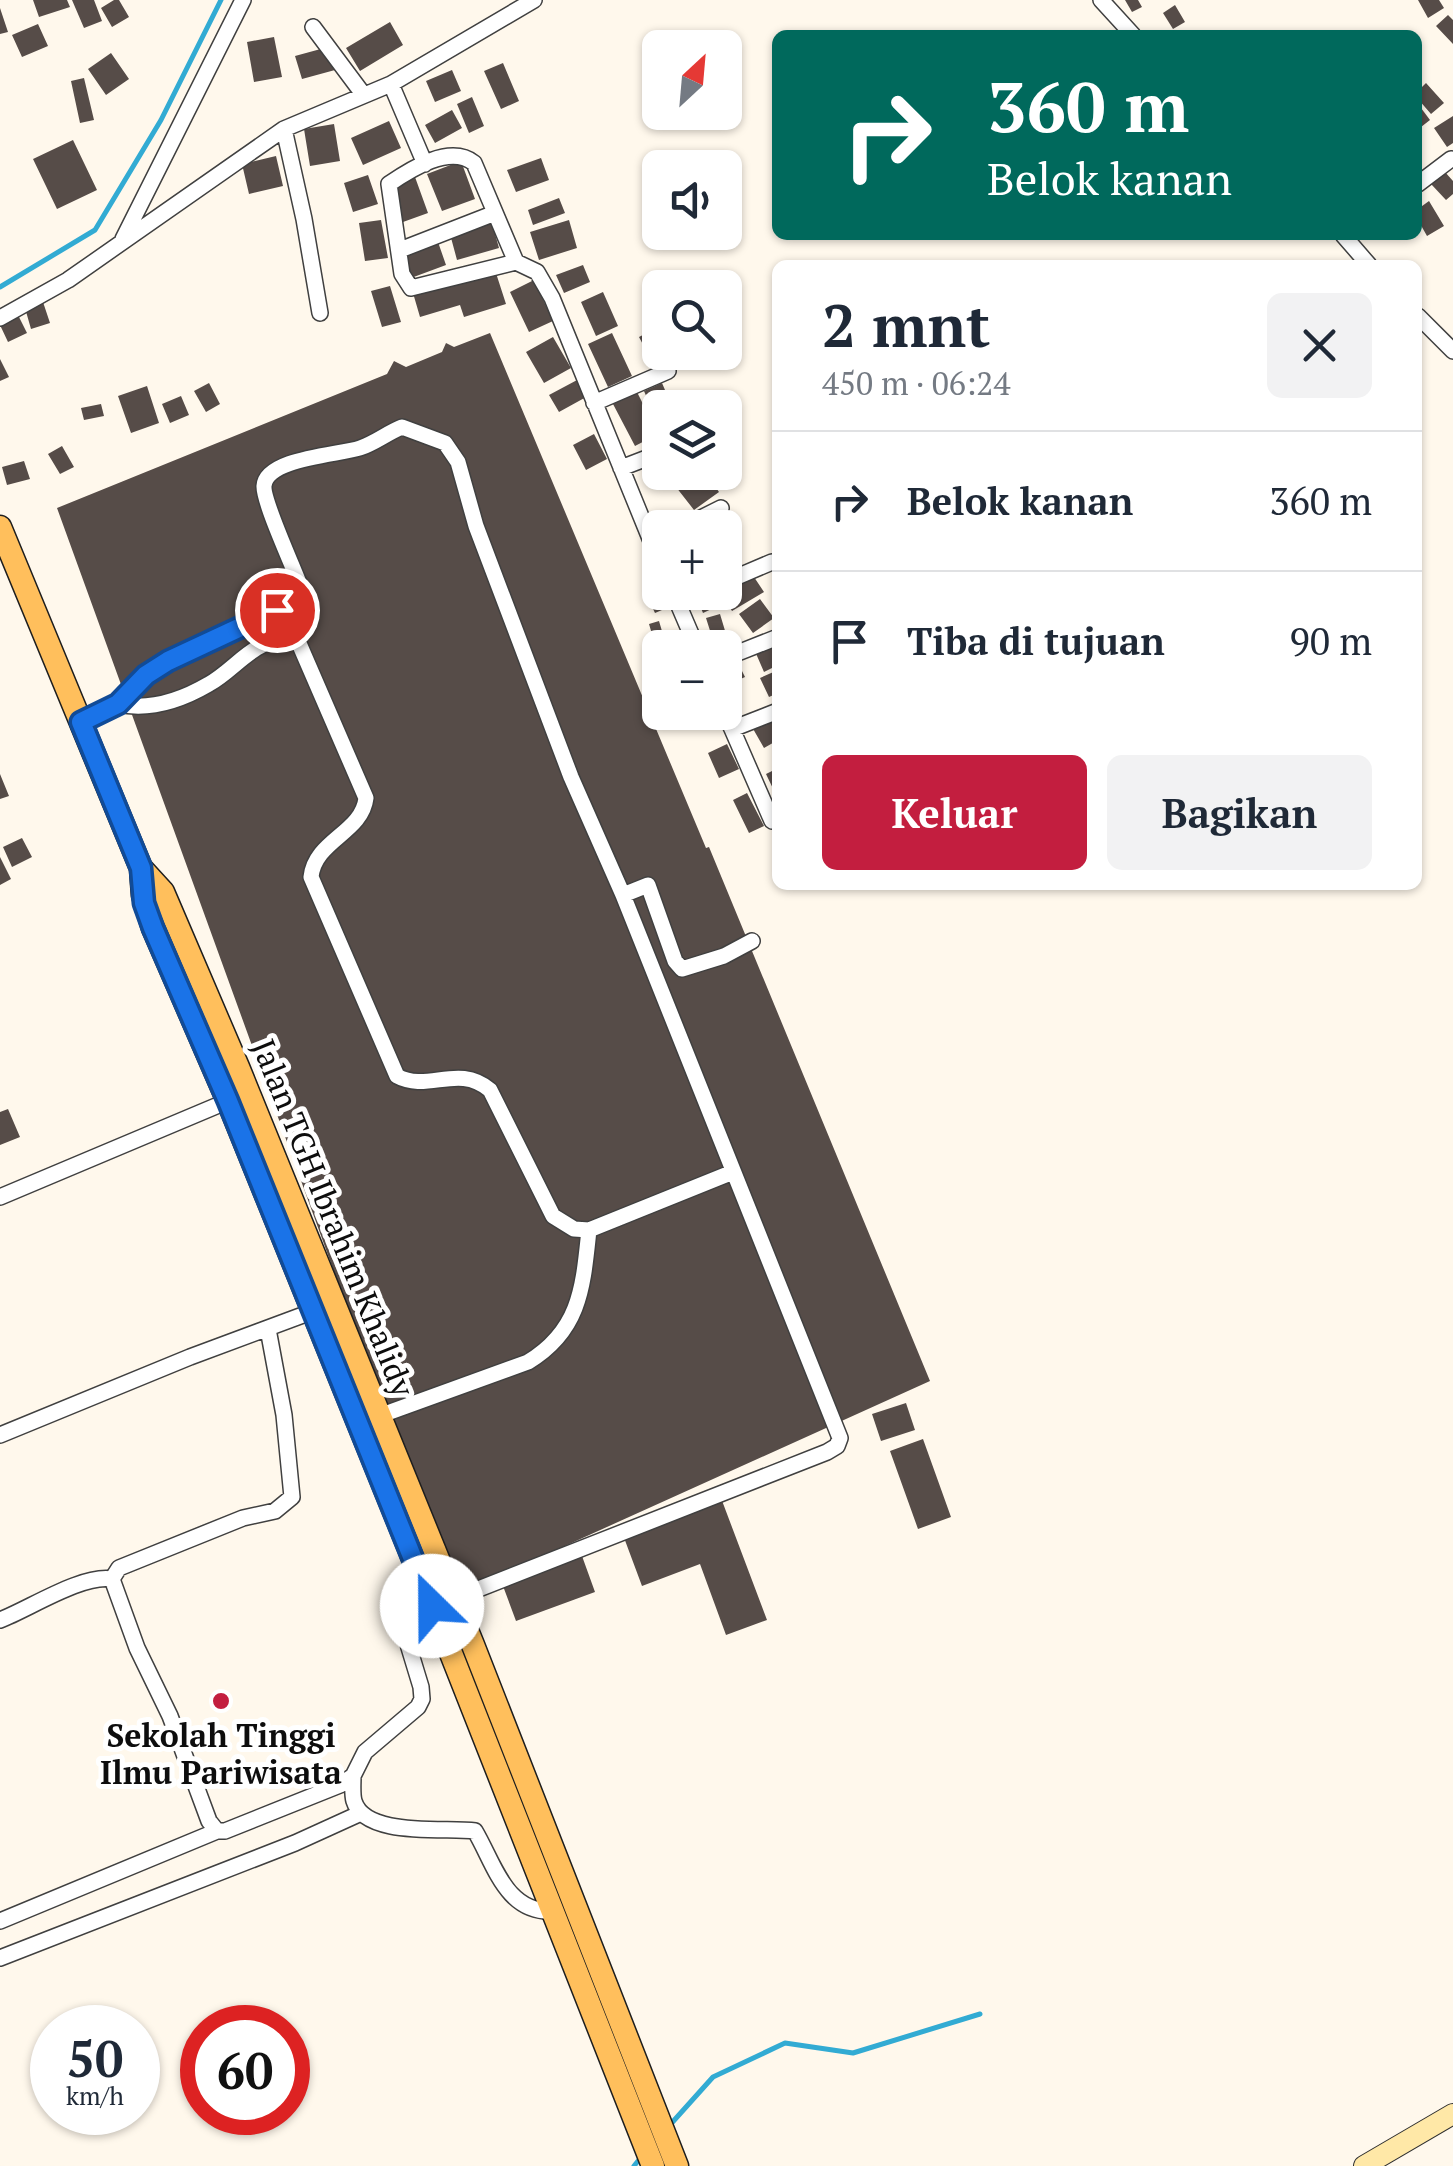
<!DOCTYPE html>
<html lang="id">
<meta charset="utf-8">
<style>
:root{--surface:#fff;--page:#f2f2f3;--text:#1f2937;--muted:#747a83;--line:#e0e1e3;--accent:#c31e3f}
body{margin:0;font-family:"PT Serif",serif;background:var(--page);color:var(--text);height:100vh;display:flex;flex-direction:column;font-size:38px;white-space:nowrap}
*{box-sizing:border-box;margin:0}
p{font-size:32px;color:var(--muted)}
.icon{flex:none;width:55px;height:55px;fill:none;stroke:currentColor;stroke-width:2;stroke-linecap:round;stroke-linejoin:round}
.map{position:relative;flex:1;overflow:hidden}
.side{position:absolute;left:772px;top:260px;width:650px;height:630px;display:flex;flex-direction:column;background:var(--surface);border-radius:15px;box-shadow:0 2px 8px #0004}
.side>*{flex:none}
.guide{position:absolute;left:772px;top:30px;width:650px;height:210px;border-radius:15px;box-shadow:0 2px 8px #0004;background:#00695c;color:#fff;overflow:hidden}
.needle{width:65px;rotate:26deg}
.buttons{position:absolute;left:642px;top:30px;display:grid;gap:20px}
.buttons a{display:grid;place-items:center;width:100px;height:100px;border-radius:15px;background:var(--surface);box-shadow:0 2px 8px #0004;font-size:50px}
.speed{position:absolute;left:30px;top:2005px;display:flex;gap:20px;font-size:50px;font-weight:700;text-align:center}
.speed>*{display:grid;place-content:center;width:130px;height:130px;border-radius:50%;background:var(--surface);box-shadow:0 2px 8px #0004;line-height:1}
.speed small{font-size:25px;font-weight:400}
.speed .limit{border:15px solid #d22;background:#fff;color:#111}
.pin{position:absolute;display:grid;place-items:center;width:85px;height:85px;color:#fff;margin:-42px;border:5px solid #fff;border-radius:50%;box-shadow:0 2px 10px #0007}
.me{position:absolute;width:110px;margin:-55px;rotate:337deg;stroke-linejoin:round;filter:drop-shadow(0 0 8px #0008)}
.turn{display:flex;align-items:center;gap:35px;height:210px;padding:0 50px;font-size:45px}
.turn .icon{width:130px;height:130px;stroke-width:2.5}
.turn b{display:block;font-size:70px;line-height:85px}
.round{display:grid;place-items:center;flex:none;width:105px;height:105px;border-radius:15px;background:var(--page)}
.head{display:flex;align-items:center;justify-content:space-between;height:170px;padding:0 50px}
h1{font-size:60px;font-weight:600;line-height:75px}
.button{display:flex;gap:20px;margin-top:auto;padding:20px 50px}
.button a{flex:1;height:115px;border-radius:15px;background:var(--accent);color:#fff;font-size:40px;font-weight:600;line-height:115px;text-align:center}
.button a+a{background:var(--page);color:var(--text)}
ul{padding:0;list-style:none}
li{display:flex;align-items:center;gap:30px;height:140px;padding:0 50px;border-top:2px solid var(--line)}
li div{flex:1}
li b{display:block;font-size:38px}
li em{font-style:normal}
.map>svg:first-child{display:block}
</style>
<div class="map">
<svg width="1453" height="2166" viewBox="0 0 1453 2166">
<rect width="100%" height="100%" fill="#fff8ec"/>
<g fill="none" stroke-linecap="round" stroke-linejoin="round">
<path stroke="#32abd3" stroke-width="5" d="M0,287L95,230L161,120L221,0
M669,2126L713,2077L785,2043L853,2053L980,2014
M634,2166L642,2156"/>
</g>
<path fill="#564c48" d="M33,0H67L70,7L39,17Z
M72,0H94L102,21L84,28Z
M114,0H119L129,17L112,27L101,8Z
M1125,0H1138L1142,7L1132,12Z
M1418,0H1439L1444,8L1428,18Z
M1175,5L1185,22L1173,29L1163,13Z
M0,8L8,32L0,34Z
M1448,15L1453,20V44L1436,26Z
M390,22L403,45L360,71L346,48Z
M38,24L48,46L22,57L12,35Z
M274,37L282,77L254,82L247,42Z
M328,47L335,70L302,79L295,56Z
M111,53L129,79L106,95L88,69Z
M503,63L519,101L501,109L484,71Z
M452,70L461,91L435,102L426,81Z
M84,78L94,120L80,123L71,81Z
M1426,83L1444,103L1431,114L1418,99V91Z
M472,97L484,126L469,133L457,104Z
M1418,104L1430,120L1421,127L1418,122Z
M452,110L462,128L435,143L425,125Z
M1453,116V143L1447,147L1434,128Z
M389,121L401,148L363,165L351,138Z
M334,124L340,161L310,166L304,129Z
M73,140L97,190L57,209L33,159Z
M276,156L283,186L249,194L242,164Z
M541,158L549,180L516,192L507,170Z
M461,161L475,199L442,211L427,174Z
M1445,172L1453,181V194L1446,200L1431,184Z
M368,175L378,204L353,212L344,183Z
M415,177L428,213L403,222L389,187Z
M559,198L565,213L533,225L528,210Z
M1429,201L1444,226L1427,236L1418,220V209Z
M381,220L388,258L365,261L359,223Z
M569,220L577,248L539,260L530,232Z
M492,223L499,248L457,260L450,234Z
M438,242L446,265L411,278L402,256Z
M583,265L590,282L564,293L556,275Z
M495,270L506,304L464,317L460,305L420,317L413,293Z
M534,280L553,321L529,332L510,292Z
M390,286L401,322L382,327L371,291Z
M603,292L618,326L596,336L581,302Z
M43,302L50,323L31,329L25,308Z
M18,315L27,333L8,342L0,325Z
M660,326V348L648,354L639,337Z
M490,333L706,848L709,847L930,1381L452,1597L57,508L387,374L394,361L406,367L442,352L446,343L454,347Z
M612,333L632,376L608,387L588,344Z
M553,337L571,368L544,383L526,352Z
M0,359L9,377L0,381Z
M579,379L588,396L559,412L549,395Z
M209,383L220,404L206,412L194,391Z
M662,383L671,404L653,412L644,391Z
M147,386L159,423L131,433L118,396Z
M637,392L658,434L635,446L613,404Z
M181,396L189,415L170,423L162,404Z
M101,404L104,416L84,420L81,408Z
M594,434L607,459L586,470L573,445Z
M62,446L74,467L60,474L48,454Z
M660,460V472H705L719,492L694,510L676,487L695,473L659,485L651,463Z
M24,461L30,479L7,485L2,467Z
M727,529L742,552L725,562V531Z
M752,574L764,592L732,611L721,592Z
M658,583L669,607L655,613L644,590Z
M704,592H715L720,605L703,613L696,596Z
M760,599L774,618L753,633L739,614Z
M720,614L726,634L712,637L706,618Z
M659,621L664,638L654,641L649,624Z
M677,636L682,648H663L661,643Z
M778,641V665L764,672L754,649Z
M736,659L745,677L732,683L725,664Z
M778,670V693L769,697L760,678Z
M778,713V740L764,748L752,727Z
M727,744L739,769L719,778L708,753Z
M778,768V799L766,774Z
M0,774L9,796L0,799Z
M747,793L764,826L749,833L733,800Z
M22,838L32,857L12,867L3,847Z
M0,857L11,879L0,885Z
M8,1109L20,1137L0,1145V1112Z
M906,1403L915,1430L881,1441L872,1414Z
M923,1439L951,1517L918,1529L890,1451Z
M721,1498L767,1620L726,1635L700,1564L642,1586L623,1535Z
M582,1556L595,1592L516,1621L503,1586Z"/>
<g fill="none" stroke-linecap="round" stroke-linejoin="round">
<defs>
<path id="street" d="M1101,0L1133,35
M313,27L363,94
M391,84L425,164
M284,129L304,219L320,313
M1418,184L1451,159
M1343,235L1369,265
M123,239L243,0
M400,250L495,213
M516,262L411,288L402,274L389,184C411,169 450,144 474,163L516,262L537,272L552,298L660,563
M1418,316L1453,351
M0,318L68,280L284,129L391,84L534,0
M594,403L668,371
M621,468L660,453
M681,528L721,508
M725,582L772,562
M673,592L697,648
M677,603L701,592
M725,658L778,637
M118,704C150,711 180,701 209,684C238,668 259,631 298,641L366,798C362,833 315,840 311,877L397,1076C428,1093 458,1063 490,1090L553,1216L574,1229L589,1230L733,1172
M724,712L732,729L778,711
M732,729L772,821
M623,895L648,885L675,961L682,969L724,956L752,941
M0,1197L228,1101
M379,1416L528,1362C581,1330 583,1286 589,1230
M0,1435L190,1357L311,1312
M112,1579L119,1568L243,1518L275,1511L292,1497L284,1415L268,1329
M0,1620C29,1609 82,1574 112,1579L137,1648L170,1716L209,1821L217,1831H225L340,1785L353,1776L365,1752L418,1707L422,1699L421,1687L397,1608L405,1600L432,1605L453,1599L827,1452L837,1446L840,1438L623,895L571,777L476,526L458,462L445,443L402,427C387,433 375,443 360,448C339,455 266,458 264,486C263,502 294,568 301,588L296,600L168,661L145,675L118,704L81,722
M353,1776C353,1783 352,1794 354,1801C365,1838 447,1827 475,1831C495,1865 506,1914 554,1911
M0,1921L217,1831
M0,1958L295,1843L361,1813"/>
<path id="secondary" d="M1364,2166L1453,2114"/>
<path id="primary" d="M0,527L141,868L143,895L153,928L228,1101L432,1605L653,2166
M141,868L163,892L238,1067L473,1645L677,2166"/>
</defs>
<use href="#street" stroke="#404040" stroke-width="18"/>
<use href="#secondary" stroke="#2f2f2f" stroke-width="22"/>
<use href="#primary" stroke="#1e1e1e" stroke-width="25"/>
<use href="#street" stroke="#fff" stroke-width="15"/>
<use href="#secondary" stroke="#ffe8a7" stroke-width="20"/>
<use href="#primary" stroke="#ffbf5c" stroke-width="22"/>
</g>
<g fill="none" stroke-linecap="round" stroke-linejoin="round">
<defs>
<path id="route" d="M277,610L168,661L146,675L118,704L81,722L141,868L144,903L153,928L228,1101L432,1606"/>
</defs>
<use href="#route" stroke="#114b97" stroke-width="25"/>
<use href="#route" stroke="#1a73e8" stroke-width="18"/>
</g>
<circle fill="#c31e3f" stroke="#fff" stroke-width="4" cx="221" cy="1701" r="10"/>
<g text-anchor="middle" stroke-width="10" stroke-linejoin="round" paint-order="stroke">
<g font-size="32" fill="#0d0d0d" stroke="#fff">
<text transform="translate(333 1218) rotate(68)" y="11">Jalan TGH Ibrahim Khalidy</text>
</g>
<g font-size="32" font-weight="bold" fill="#0d0d0d" stroke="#fff">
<text x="221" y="1747">Sekolah Tinggi<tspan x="221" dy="37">Ilmu Pariwisata</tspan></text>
</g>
</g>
</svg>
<div class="buttons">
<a><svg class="needle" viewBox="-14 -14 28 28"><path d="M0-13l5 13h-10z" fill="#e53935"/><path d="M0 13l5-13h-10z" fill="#747a83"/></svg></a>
<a><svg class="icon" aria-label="sound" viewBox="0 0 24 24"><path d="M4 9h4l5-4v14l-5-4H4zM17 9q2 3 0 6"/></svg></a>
<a><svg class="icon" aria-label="search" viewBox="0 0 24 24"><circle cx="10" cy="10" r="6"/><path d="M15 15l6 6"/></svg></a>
<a><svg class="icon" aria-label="layers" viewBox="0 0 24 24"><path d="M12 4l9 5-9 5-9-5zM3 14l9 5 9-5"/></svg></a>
<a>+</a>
<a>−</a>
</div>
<div class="speed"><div>50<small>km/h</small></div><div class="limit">60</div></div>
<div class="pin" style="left:277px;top:610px;background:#d93025"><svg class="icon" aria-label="arrive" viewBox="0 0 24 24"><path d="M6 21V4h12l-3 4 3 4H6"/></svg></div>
<svg class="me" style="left:432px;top:1606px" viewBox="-20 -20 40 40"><circle r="19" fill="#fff"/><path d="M0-13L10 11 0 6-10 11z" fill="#1a73e8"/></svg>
<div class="guide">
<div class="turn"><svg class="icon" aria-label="right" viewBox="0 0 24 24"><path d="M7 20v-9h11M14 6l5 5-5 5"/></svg><div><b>360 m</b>Belok kanan</div></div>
</div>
<section class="side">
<div class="head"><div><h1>2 mnt</h1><p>450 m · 06:24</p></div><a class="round"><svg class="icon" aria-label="close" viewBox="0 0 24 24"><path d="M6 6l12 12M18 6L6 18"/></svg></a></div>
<ul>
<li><svg class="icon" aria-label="right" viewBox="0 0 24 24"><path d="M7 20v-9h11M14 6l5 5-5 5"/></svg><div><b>Belok kanan</b></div><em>360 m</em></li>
<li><svg class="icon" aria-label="arrive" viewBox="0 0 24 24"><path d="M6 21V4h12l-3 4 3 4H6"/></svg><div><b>Tiba di tujuan</b></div><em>90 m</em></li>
</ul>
<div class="button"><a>Keluar</a><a>Bagikan</a></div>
</section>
</div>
